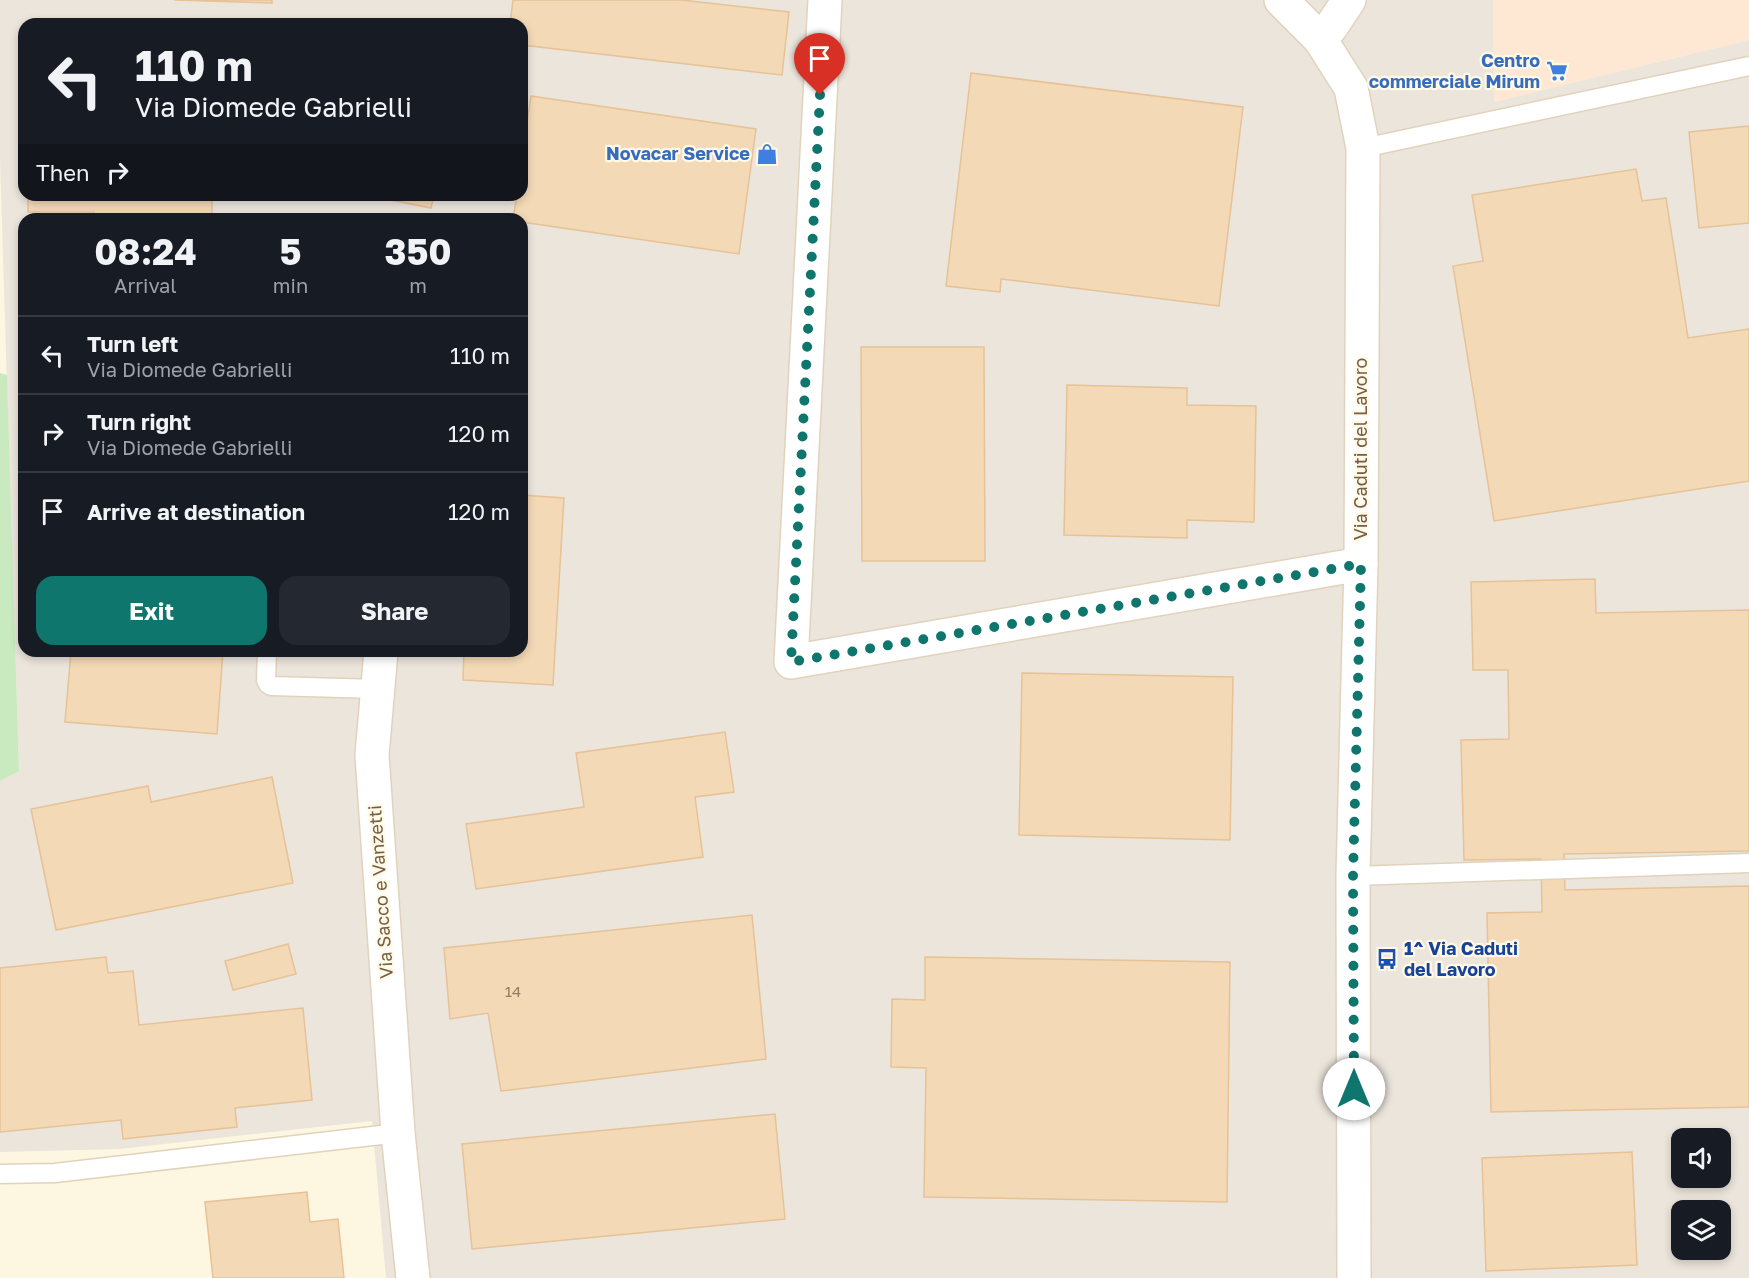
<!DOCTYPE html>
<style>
:root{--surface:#171b24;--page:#242831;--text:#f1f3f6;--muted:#9ea1a6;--line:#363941;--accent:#0f766e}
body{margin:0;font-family:"Golos Text",sans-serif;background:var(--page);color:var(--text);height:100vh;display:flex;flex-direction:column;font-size:22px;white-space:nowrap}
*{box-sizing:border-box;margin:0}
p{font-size:20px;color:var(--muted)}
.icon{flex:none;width:33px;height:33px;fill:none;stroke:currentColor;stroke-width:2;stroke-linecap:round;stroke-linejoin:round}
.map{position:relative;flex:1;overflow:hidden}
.panel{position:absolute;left:18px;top:213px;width:510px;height:444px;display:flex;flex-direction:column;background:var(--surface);border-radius:18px;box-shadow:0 3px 9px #0003}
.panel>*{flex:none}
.top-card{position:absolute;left:18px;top:18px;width:510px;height:183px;border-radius:18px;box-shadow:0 3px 9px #0003;background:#171b24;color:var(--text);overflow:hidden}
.tools{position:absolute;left:1671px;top:1128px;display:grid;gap:12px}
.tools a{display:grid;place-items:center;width:60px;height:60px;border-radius:12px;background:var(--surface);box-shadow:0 3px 9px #0003;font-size:30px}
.pin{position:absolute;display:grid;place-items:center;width:51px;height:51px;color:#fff;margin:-62px -26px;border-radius:50% 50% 50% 0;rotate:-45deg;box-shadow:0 0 6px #0007}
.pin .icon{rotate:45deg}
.me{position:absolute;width:66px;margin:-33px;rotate:0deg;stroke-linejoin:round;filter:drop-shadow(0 0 4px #0008)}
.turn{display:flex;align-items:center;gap:21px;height:126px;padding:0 18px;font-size:27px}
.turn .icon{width:78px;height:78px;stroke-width:2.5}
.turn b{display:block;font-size:42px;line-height:51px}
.then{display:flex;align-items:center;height:57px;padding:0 18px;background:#0003;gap:12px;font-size:22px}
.eta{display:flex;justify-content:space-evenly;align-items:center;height:102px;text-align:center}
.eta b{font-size:36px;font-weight:700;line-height:42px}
.primary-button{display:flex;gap:12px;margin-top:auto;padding:12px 18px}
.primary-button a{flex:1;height:69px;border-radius:18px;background:var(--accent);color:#fff;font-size:24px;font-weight:700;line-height:69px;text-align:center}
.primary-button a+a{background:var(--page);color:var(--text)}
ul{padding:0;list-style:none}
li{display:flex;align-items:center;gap:18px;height:78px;padding:0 18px;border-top:2px solid var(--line)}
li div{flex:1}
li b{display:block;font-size:22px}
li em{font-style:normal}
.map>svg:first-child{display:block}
</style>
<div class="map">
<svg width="1749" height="1278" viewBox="0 0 1749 1278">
<rect width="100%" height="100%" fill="#fdf6e0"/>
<path fill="#fee7d3" d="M1493,0H1749V40L1494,102Z"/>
<path fill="#ebe5dc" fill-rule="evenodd" d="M0,0H1493L1494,102L1749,40V1278H386L372,1121L119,1149L0,1152V781L19,770L0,159ZM24,24H522V195H24ZM24,219H522V651H24ZM1682,1138H1720V1178H1682ZM1682,1210H1720V1250H1682Z"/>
<path fill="#c9eabe" d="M0,373L7,375L19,771L0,781Z"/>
<path fill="#f3d9b6" stroke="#e6c296" stroke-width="1.5" d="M174,0H272V3Z
M513,0H681L789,12L782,75L522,45V24H510Z
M971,73L1243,107L1219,306L1001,279L1000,292L946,286Z
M531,96L756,129L739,254L522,222V219H513L517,195H522V156Z
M1749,126V223L1699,228L1689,132Z
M1636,169L1642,201L1666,198L1688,338L1749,329V481L1494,521L1453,266L1483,261L1472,195Z
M28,195H212V219H94V212H28Z
M366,195H434L431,208Z
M861,347H984L985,561H862Z
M1067,385L1187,388V405L1256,406L1254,522L1187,520V538L1064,535Z
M522,495L564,498L553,685L463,680L464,651H522Z
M1595,579L1596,613L1749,610V851L1564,854L1565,890L1749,886V1107L1491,1112L1487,913L1542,912L1541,859L1464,860L1461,740L1509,739L1508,670H1473L1471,582Z
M71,651H223L217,734L65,722Z
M1022,673L1233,677L1230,840L1019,835Z
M725,732L734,792L695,797L703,857L476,889L466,824L584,807L576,753Z
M272,777L293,883L56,930L31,809L148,786L151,802Z
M752,915L766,1059L501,1091L488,1013L450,1019L444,948Z
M288,944L296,974L233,990L225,961Z
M106,957L108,973L133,971L139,1025L303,1008L312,1100L235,1108L237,1127L123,1139L121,1120L0,1132V968Z
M925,957L1230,962L1227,1202L924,1197L926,1068L891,1067L892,999L925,1000Z
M775,1114L785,1219L472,1249L462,1144Z
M1632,1152L1637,1265L1486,1271L1482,1158Z
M307,1192L310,1222L338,1219L344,1278H213L205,1202Z"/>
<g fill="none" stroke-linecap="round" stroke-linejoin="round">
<defs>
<path id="service" d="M1363,148L1749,66
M267,651L266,680L268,684L271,686L377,689
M1353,876L1749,863
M0,1174L55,1173L398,1133"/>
<path id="minor" d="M825,0L791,662L1361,564
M381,651L372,755L398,1133L413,1278"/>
<path id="tertiary" d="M1281,0L1320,39L1351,88L1363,148L1361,564L1353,876L1354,1278
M1320,39L1331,27L1349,0"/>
</defs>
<use href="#service" stroke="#e1d3bb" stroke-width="21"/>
<use href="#minor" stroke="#e1d3bb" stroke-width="36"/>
<use href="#tertiary" stroke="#e1d3bb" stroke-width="36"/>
<use href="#service" stroke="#fff" stroke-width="18"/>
<use href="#minor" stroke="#fff" stroke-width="33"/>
<use href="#tertiary" stroke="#fff" stroke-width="33"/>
</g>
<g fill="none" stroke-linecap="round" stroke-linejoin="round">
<path stroke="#0f766e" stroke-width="10" stroke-dasharray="0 18" d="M820,95L791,662L1361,564L1353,876L1354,1089"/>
</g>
<defs>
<symbol id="supermarket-bare" viewBox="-9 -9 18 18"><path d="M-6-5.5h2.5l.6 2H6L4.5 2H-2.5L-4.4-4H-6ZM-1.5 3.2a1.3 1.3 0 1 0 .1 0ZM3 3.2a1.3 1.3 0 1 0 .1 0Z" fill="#3f7fe0" stroke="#fff9e6" stroke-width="2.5" paint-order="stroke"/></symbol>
<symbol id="shop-bare" viewBox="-9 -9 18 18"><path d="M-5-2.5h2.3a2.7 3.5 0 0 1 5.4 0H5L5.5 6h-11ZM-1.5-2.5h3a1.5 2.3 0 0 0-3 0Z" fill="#3f7fe0" stroke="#fff9e6" stroke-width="2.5" paint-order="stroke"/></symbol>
<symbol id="bus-bare" viewBox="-9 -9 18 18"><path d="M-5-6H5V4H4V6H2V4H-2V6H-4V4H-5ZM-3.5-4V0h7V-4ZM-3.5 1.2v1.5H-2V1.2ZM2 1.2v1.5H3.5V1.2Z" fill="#1a4fb4" stroke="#fff9e6" stroke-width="2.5" paint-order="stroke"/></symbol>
</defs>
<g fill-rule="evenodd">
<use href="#supermarket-bare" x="1542" y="56" width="30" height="30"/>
<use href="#shop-bare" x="752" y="139" width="30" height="30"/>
<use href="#bus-bare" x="1372" y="944" width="30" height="30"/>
</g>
<g text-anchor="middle" stroke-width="4.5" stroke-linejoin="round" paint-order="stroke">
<g font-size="15" fill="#947d62">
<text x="513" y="997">14</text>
</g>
<g font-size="18" font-weight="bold" fill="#366cbe" stroke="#fff9e6" text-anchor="end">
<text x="1540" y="67">Centro<tspan x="1540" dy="21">commerciale Mirum</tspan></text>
<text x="750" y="160">Novacar Service</text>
</g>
<g font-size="18" fill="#745e46" stroke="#fff9e6">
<text transform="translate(1361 449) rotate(-90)" y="6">Via Caduti del Lavoro</text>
<text transform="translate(381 892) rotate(-94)" y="6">Via Sacco e Vanzetti</text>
</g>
<g font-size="18" font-weight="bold" fill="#164399" stroke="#fff9e6" text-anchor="start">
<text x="1404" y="955">1^ Via Caduti<tspan x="1404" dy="21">del Lavoro</tspan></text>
</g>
</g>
</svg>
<div class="tools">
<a><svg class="icon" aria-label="sound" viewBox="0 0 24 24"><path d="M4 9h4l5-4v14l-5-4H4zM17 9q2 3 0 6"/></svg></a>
<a><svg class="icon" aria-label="layers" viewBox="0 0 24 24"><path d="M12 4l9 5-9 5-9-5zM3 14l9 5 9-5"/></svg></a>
</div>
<div class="pin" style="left:820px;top:95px;background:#d93025"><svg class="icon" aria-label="arrive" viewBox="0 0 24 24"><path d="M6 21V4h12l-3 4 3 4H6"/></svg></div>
<svg class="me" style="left:1354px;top:1089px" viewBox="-20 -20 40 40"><circle r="19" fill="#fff"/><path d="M0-13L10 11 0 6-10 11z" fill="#0f766e"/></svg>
<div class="top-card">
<div class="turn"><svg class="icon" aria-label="left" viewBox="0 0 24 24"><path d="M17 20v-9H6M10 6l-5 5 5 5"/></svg><div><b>110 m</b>Via Diomede Gabrielli</div></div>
<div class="then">Then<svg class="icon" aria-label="right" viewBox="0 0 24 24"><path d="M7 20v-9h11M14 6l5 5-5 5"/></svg></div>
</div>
<section class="panel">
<div class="eta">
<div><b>08:24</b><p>Arrival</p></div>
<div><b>5</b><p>min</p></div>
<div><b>350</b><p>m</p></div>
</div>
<ul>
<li><svg class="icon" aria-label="left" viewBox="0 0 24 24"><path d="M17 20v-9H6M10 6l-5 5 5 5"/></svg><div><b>Turn left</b><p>Via Diomede Gabrielli</p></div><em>110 m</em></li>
<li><svg class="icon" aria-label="right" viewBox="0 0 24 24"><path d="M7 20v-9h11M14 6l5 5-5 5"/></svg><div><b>Turn right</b><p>Via Diomede Gabrielli</p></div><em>120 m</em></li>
<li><svg class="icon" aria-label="arrive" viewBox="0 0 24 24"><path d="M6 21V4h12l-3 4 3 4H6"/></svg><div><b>Arrive at destination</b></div><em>120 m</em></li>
</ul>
<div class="primary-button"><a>Exit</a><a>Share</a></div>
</section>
</div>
